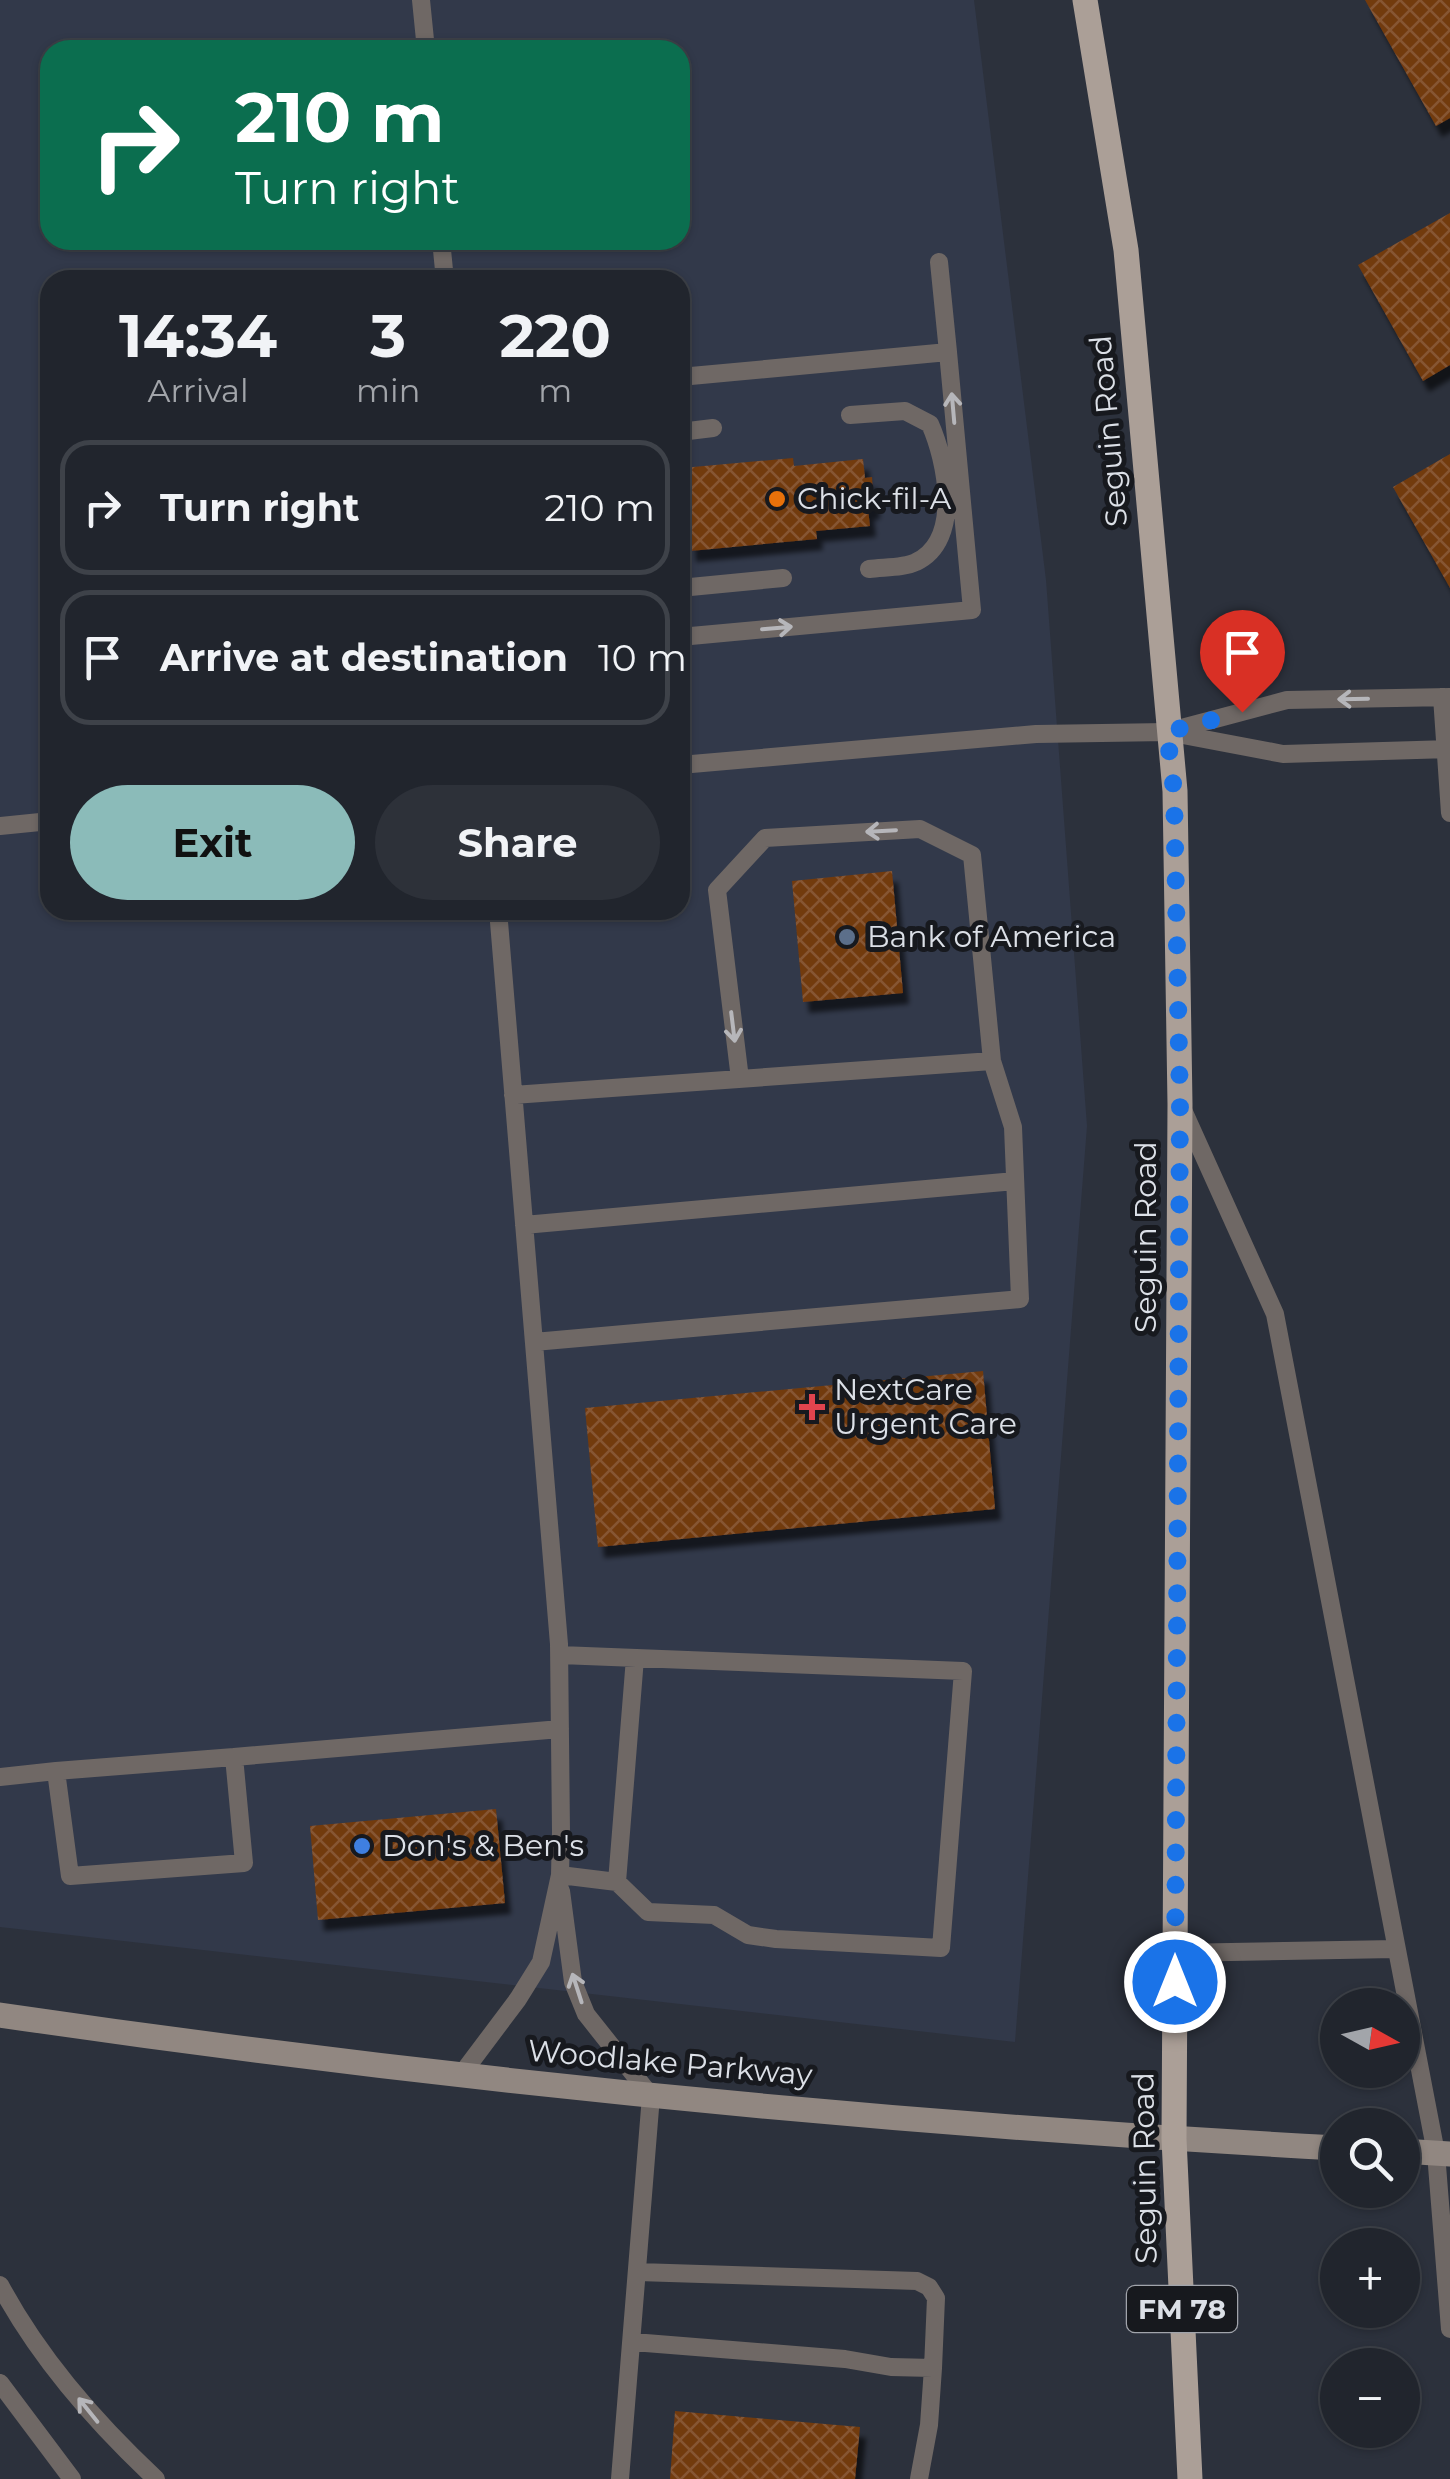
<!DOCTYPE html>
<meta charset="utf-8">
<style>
:root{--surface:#21252d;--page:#2d3139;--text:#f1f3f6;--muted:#a2a5aa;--line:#3e4249;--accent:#8bbbb9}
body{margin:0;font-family:Montserrat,sans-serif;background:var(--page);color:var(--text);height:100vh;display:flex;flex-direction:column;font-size:38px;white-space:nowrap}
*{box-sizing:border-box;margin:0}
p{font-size:32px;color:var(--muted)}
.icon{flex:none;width:55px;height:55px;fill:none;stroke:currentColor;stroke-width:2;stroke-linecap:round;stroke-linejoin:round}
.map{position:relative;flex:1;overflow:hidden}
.sheet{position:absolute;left:40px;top:270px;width:650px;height:650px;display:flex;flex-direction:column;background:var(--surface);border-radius:30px;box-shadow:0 2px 8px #0004,0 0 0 2px var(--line)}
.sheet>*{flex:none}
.top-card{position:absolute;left:40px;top:40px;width:650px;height:210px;border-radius:30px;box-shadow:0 2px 8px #0004,0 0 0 2px var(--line);background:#0b6e4f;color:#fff;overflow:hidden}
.needle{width:65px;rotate:98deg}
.fabs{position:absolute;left:1320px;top:1988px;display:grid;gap:20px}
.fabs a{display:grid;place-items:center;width:100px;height:100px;border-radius:50%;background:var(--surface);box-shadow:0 2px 8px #0004,0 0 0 2px var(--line);font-size:50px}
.pin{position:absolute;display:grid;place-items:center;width:85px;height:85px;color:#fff;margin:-102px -42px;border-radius:50% 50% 50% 0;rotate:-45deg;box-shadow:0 0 10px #0007}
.pin .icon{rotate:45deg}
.me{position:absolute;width:110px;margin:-55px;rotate:0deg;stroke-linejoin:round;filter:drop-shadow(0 0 8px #0008)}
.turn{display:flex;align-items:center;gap:35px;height:210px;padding:0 30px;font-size:45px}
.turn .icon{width:130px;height:130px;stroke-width:2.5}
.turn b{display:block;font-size:70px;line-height:85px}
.eta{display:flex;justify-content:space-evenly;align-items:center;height:170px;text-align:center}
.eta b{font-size:60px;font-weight:700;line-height:70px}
.button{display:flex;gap:20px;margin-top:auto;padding:20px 30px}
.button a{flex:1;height:115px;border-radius:60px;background:var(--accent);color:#111;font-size:40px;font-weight:700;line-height:115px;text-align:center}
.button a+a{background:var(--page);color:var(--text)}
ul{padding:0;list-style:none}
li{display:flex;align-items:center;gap:30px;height:135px;margin:0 20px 15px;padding:0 10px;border:5px solid var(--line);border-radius:30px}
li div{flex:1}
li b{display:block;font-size:38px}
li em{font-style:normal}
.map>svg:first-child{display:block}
</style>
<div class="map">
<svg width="1450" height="2479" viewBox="0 0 1450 2479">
<defs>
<pattern id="building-cross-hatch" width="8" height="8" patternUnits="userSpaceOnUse" patternTransform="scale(2.5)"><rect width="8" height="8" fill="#723a10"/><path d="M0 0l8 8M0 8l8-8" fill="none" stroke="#865633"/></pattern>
<filter id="shadow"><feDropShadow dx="6" dy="11" stdDeviation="2.5" flood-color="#0009"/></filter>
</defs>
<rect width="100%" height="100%" fill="#2c313c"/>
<path fill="#32394a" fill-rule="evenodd" d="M0,0H974L1046,580L1087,1126L1015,2042L0,1927ZM50,50H680V240H50ZM50,280H680V910H50Z"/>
<path fill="url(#building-cross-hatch)" filter="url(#shadow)" d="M1365,0H1450V118L1436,126Z
M1450,213V365L1423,381L1358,265Z
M1450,454V588L1393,487Z
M793,458L794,466L863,459L865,478L872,477L874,508L868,509L870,526L816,531L817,539L690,551L688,526H680V490H685L682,468Z
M892,871L903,993L803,1002L792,881Z
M983,1371L995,1509L598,1547L585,1408Z
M496,1809L505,1903L318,1920L310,1826Z
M675,2411L860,2427L855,2479H670Z"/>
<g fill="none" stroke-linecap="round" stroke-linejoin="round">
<path stroke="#6f6865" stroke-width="18" d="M421,0L426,50
M441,240L445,280
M939,262L948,352
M680,377L948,352L972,610L680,637
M850,415L905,411L930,424C946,460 963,540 916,562C904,568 883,567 869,569
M680,432L713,428
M680,588L783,578
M1442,697L1450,813
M1174,730L1287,700L1450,697
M680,765L1036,734L1167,732L1283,754L1450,749
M0,826L50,821
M740,1079L717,890L765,838L920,829L972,855L992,1061
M513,1095L992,1061L1013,1127L1020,1299L534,1342
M1183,1110L1275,1314L1436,2153L1450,2329
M524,1225L1015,1181
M56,1771L234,1757
M0,1777L56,1771L70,1876L244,1863L234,1757L560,1729
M560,1875L617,1882L648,1912L714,1915L748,1935L776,1939L941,1948L963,1671L560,1655
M617,1882L635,1658
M561,1891L573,1982L586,2014L651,2096L620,2479
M1175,1953L1395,1949
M461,2075L518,1999L541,1962L560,1875L561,1832L559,1644L498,910
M638,2272L917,2281L929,2287L936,2298L933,2368
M0,2285C39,2358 96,2423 156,2479
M633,2342L845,2359L891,2367L933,2368L929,2425L919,2479
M0,2383L72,2479"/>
<path stroke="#918781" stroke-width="25" d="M0,2015C443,2080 890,2124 1338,2148
M1402,2151L1450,2154"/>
<path stroke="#ab9f97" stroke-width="25" d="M1085,0L1126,250L1175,791L1180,1104L1174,2139L1190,2479"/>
</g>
<defs><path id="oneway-shaft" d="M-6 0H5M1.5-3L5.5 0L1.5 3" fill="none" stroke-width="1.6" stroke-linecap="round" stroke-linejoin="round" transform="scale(2.5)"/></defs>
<g stroke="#b6b6ba">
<use href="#oneway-shaft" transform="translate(953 408) rotate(-95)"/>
<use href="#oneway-shaft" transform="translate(777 628) rotate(-5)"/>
<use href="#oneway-shaft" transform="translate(1353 699) rotate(179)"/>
<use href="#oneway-shaft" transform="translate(881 831) rotate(177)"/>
<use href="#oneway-shaft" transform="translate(733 1027) rotate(83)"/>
<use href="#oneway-shaft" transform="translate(577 1988) rotate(-108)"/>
<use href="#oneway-shaft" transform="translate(88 2410) rotate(-129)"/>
</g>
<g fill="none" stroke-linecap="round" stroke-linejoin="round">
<path stroke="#1a73e8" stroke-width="18" stroke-dasharray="0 32.4" d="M1175,1982L1180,1104L1174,791L1167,732L1242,712"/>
</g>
<circle fill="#e8710a" stroke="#17191e" stroke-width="4" cx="777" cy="499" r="10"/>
<circle fill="#5c6f8a" stroke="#17191e" stroke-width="4" cx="847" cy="937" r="10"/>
<path fill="#e0444e" stroke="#17191e" stroke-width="4" d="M807 1392h10v10h10v10h-10v10h-10v-10h-10v-10h10z"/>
<circle fill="#3f7fe0" stroke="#17191e" stroke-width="4" cx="362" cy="1846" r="10"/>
<g text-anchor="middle" stroke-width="10" stroke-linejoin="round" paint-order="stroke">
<rect fill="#17191e" stroke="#a1a4ab" stroke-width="2.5" x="1127" y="2286" width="110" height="46" rx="8"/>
<g font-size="28" font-weight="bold" fill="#dce0e7">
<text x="1182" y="2319">FM 78</text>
</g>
<g font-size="30" fill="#dce0e7" stroke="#17191e">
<text transform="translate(1109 431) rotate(-95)" y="10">Seguin Road</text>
<text transform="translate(1146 1237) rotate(-90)" y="10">Seguin Road</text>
<text transform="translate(670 2063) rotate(5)" y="10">Woodlake Parkway</text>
<text transform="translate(1145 2168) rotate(-91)" y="10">Seguin Road</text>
</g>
<g font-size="30" fill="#dce0e7" stroke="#17191e" text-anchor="start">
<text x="797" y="509">Chick-fil-A</text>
<text x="867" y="947">Bank of America</text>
<text x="834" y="1400">NextCare<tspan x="834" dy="34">Urgent Care</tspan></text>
<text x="382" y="1856">Don's &amp; Ben's</text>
</g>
</g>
</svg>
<div class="fabs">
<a><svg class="needle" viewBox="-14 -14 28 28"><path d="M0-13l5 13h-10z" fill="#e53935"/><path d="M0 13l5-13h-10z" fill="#a2a5aa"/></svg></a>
<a><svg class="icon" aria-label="search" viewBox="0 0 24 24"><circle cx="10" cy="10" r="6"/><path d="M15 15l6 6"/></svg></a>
<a>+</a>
<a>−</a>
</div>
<div class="pin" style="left:1242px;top:712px;background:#d93025"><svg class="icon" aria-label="arrive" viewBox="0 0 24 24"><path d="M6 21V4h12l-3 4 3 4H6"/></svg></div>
<svg class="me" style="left:1175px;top:1982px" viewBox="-20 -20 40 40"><circle r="17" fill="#1a73e8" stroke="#fff" stroke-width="3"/><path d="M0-11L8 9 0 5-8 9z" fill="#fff"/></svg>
<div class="top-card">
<div class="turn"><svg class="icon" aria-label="right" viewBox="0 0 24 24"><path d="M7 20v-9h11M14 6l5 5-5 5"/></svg><div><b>210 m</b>Turn right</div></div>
</div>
<section class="sheet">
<div class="eta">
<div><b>14:34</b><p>Arrival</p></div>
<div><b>3</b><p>min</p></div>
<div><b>220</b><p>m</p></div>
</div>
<ul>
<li><svg class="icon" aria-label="right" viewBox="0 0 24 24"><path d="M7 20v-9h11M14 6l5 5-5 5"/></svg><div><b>Turn right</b></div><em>210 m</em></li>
<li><svg class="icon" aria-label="arrive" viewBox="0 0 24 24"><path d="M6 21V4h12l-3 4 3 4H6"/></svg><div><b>Arrive at destination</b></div><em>10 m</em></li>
</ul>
<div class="button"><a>Exit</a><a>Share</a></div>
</section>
</div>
